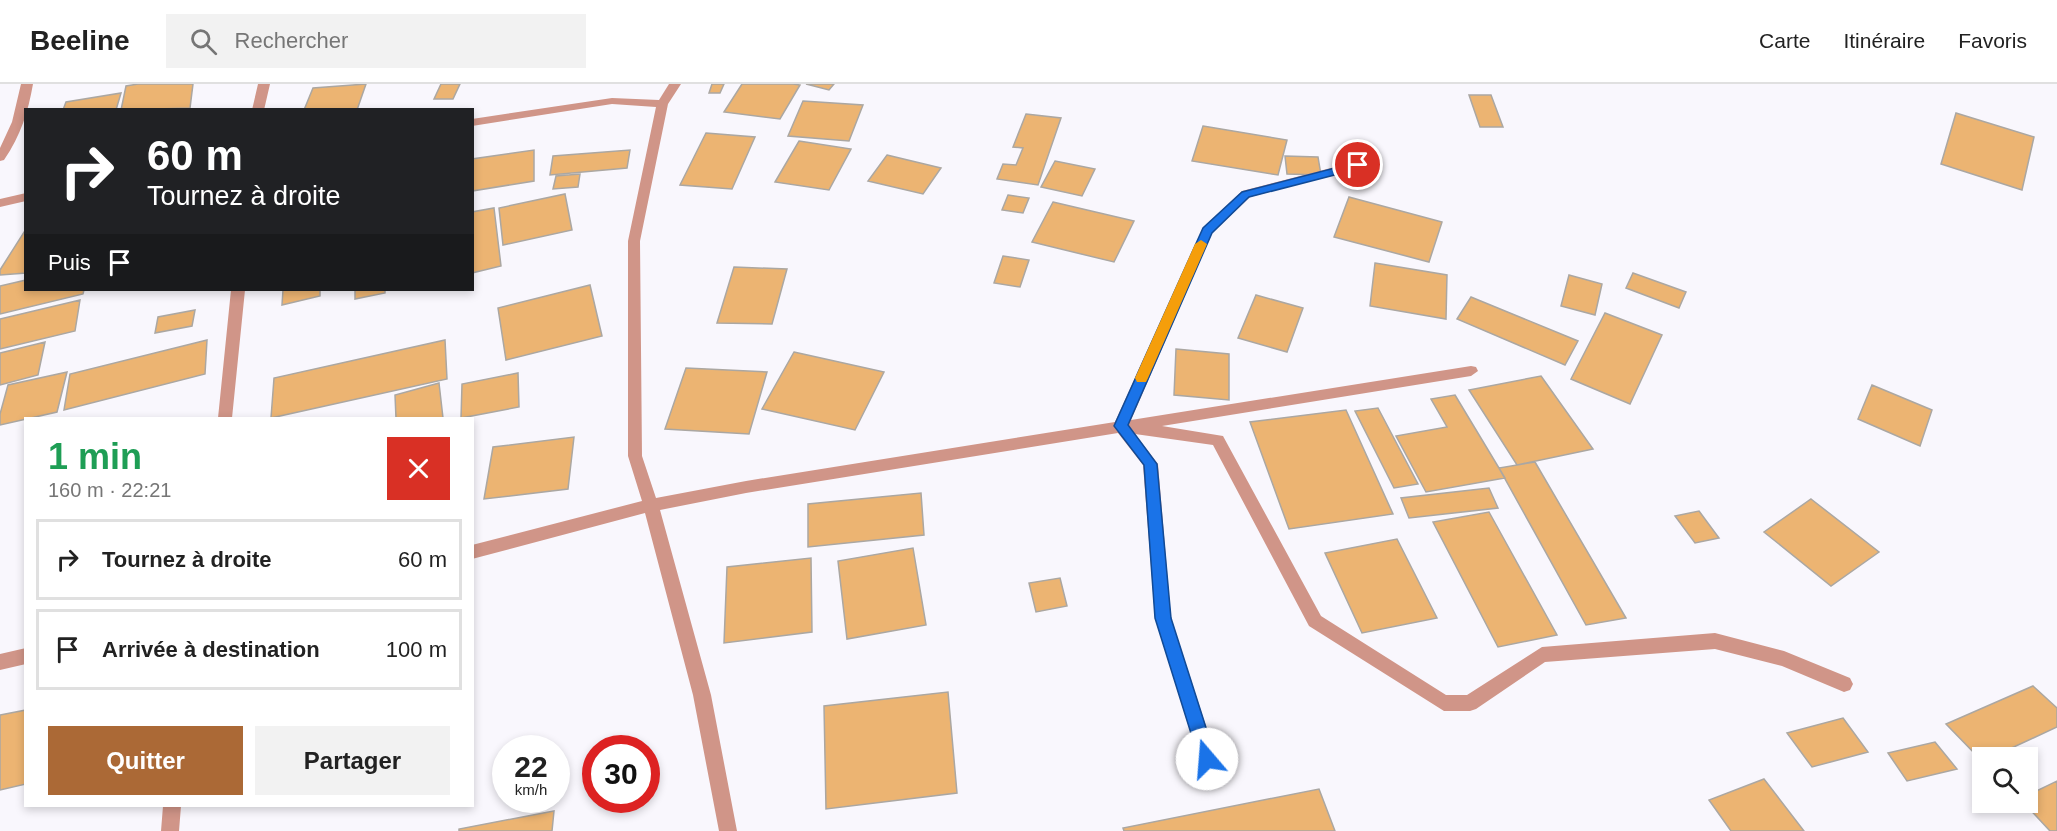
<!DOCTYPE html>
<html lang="fr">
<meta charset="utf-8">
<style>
:root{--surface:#fff;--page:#f2f2f2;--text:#222;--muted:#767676;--line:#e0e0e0;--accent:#ab6936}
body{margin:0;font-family:Helvetica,sans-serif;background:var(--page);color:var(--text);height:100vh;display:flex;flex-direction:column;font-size:22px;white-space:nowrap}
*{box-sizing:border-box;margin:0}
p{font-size:20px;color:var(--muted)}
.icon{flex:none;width:33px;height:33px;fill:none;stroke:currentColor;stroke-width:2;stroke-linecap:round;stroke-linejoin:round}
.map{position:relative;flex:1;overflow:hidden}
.panel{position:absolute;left:24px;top:333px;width:450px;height:390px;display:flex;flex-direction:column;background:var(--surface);border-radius:0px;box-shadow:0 3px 9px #0003}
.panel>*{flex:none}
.hud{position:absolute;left:24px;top:24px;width:450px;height:183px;border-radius:0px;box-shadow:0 3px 9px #0003;background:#202124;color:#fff;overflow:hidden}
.fabs{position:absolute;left:1972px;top:663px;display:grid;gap:12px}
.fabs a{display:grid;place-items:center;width:66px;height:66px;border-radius:0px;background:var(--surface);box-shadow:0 3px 9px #0003;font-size:30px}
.speed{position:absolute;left:492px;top:651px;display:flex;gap:12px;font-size:30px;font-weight:700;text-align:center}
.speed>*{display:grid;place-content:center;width:78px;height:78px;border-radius:50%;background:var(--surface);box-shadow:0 3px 9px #0003;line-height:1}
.speed small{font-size:15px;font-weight:400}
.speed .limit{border:9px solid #d22;background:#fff;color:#111}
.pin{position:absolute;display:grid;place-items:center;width:51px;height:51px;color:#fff;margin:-26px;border:3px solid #fff;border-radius:50%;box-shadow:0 2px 6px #0007}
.me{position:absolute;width:66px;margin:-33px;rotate:342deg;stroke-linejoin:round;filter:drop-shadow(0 0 4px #0008)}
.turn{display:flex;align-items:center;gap:21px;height:126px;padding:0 24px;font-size:27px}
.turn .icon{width:78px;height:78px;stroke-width:2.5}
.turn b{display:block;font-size:42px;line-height:51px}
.then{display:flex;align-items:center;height:57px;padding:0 24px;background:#0003;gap:12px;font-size:22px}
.round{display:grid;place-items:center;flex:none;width:63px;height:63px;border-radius:0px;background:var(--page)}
.headline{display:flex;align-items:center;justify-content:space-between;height:102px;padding:0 24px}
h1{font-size:36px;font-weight:700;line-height:45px;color:#1e9e55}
.cta{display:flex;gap:12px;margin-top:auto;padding:12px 24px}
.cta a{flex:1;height:69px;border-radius:0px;background:var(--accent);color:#fff;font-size:24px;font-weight:700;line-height:69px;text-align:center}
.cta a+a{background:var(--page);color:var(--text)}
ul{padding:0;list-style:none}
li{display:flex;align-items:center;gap:18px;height:81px;margin:0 12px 9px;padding:0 12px;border:3px solid var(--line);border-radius:0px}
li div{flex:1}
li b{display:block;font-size:22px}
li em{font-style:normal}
header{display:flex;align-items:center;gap:36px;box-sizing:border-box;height:84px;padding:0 30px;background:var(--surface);border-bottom:2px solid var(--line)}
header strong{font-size:28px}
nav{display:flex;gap:33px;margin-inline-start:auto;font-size:21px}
.search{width:420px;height:54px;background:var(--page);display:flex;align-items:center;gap:15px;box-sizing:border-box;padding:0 21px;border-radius:0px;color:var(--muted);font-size:22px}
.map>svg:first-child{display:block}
</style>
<header>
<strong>Beeline</strong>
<div class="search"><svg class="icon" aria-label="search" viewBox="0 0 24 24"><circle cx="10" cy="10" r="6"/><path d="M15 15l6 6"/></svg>Rechercher</div>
<nav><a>Carte</a><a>Itinéraire</a><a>Favoris</a></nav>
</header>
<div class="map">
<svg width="2057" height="747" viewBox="0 0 2057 747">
<rect width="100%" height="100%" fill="#f9f7fd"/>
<path fill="#ecb472" stroke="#aba7a2" stroke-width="1.5" d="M138,0H193L190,24L121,26L126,2Z
M366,0L357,26H304L313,4Z
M441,0H460L453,15H434Z
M712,0H724L720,9H709Z
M742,0H793L800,1L780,35L724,28Z
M806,0H834L829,6Z
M121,9L116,26H63L66,18Z
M1469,11H1491L1503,43H1480Z
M803,17L863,21L849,57L788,52Z
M1956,29L2034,53L2022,106L1941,80Z
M1026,30L1061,34L1038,101L997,95L1003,80L1016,81L1023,64L1013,63Z
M1203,42L1287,56L1278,91L1192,77Z
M706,49L755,53L732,105L680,101Z
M799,57L851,65L829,106L775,98Z
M534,66V97L472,107V75Z
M630,66L627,84L550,91L553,72Z
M887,71L941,84L923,110L868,97Z
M1285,72L1318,73L1321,91L1287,90Z
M1055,77L1095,85L1082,112L1041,103Z
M580,90L578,103L553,105L556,92Z
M565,110L572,146L503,161L499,124Z
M1008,111L1029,114L1023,129L1002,126Z
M1349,113L1442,138L1429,178L1334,153Z
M1053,118L1134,137L1114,178L1032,158Z
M494,124L501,182L472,189V128Z
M26,145V189L0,191V186Z
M1003,172L1029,176L1020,203L994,199Z
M1375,179L1447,191L1446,235L1370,222Z
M734,183L787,185L772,240L717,239Z
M1633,189L1686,208L1679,224L1626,204Z
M1569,191L1602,200L1595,231L1561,222Z
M26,196V206H84L83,210L0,230V202Z
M590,201L602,252L506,276L498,224Z
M283,206H320V212L282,221Z
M355,206H385V209L355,215Z
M1256,211L1303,224L1287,268L1238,254Z
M1471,213L1578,257L1565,281L1457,235Z
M80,216L75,247L0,265V235Z
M195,226L192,242L155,249L158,233Z
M1605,229L1662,251L1630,320L1571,295Z
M207,256L205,290L64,326L70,290Z
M445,256L447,295L271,334L274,294Z
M45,258L38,291L0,301V269Z
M1176,265L1229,270V316L1174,311Z
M794,268L884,288L855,346L762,325Z
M686,284L767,288L749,350L665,345Z
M67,288L57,328L0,341V330L8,301Z
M518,289L519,323L461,334L462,300Z
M1541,292L1593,365L1517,381L1469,306Z
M439,299L443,334H396L395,311Z
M1872,301L1932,326L1920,362L1858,335Z
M1455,311L1505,394L1426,408L1396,352L1447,343L1431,315Z
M1378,324L1418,400L1394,404L1355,327Z
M1346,326L1393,430L1289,445L1250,338Z
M574,353L568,405L484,415L493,363Z
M1535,378L1626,534L1586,541L1499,384Z
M1489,404L1498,424L1409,434L1401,414Z
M921,409L924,451L808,463V420Z
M1811,415L1879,468L1831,502L1764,448Z
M1699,427L1719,454L1695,459L1675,432Z
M1489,428L1557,551L1498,563L1433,438Z
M1397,455L1437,534L1362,549L1325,469Z
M913,464L926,541L847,555L838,477Z
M811,474L812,548L724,559L727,483Z
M1060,494L1067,522L1036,528L1029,499Z
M2033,602L2057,624V643L1990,674H1983L1982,677L1946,640Z
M948,608L957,709L826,725L824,622Z
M26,626V700L0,706V631Z
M1843,634L1868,668L1812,683L1787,649Z
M1935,658L1957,685L1907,697L1888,669Z
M1764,695L1804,747H1731L1709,716Z
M2057,697V747H2050L2023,718H2028V711Z
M1319,705L1335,747H1124L1123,744Z
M554,727L552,747H459V745Z"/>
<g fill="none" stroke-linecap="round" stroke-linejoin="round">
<path fill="#d09588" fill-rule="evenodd" d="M21,0H33C28,28 21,51 4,76L0,77V64L12,38Z
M258,0H270L264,26H252Z
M669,0H681L668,20L640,157L642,372L656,414L746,397L1115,338L1203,144L1242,107L1358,77L1362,78V84L1250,113L1212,149L1131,336L1471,282L1476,283L1478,287L1471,292L1162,342L1223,352L1321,532L1446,611H1467L1542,563L1715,549L1784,567L1850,594L1853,600L1850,606L1844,608L1782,582L1715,565L1545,578L1476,625L1470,627H1444L1309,542L1213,361L1135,350L1158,380L1171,534L1223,695L1220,701L1214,704L1208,701L1205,695L1155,534L1143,381L1118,349L746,409L660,426L711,611L737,747H719L693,611L645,429L472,475V461L642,417L628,372V157L656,23L612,20L472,42V35L612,14L659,16Z
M26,109V117L0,123V115Z
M231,206H245L232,334H218Z
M26,564V580L0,586V570Z
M163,722H181L179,747H161Z"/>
</g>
<path fill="#1a73e8" stroke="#114b97" stroke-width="1.5" d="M1358,78L1362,79V84L1249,113L1212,149L1128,341L1157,380L1171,534L1216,675L1213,680L1207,683L1202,680L1199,675L1155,534L1144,381L1114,342L1203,144L1242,108Z"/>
<path fill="#f59e0b" d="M1201,156L1207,160L1148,294L1146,298H1137L1135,294L1195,160Z"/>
</svg>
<div class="fabs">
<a><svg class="icon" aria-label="search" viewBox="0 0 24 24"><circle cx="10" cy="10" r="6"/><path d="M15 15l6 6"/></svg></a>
</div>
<div class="speed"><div>22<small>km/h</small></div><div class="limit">30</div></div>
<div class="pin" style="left:1358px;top:81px;background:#d93025"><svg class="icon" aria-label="arrive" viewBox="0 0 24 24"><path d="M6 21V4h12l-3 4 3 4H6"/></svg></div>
<svg class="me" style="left:1207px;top:675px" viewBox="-20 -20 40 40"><circle r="19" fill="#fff"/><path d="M0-13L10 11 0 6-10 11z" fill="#1a73e8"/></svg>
<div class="hud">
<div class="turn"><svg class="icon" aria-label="right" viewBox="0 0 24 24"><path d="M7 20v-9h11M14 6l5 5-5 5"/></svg><div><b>60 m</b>Tournez à droite</div></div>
<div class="then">Puis<svg class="icon" aria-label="arrive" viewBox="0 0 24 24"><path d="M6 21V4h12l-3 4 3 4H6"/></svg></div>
</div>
<section class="panel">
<div class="headline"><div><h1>1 min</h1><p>160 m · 22:21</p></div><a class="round" style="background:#d93025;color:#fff"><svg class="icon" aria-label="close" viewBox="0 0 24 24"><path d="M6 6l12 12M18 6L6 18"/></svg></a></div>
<ul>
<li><svg class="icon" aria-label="right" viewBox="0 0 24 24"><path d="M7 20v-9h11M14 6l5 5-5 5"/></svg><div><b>Tournez à droite</b></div><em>60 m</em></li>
<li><svg class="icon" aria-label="arrive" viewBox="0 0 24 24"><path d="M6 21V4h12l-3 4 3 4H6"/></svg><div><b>Arrivée à destination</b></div><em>100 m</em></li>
</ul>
<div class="cta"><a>Quitter</a><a>Partager</a></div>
</section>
</div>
